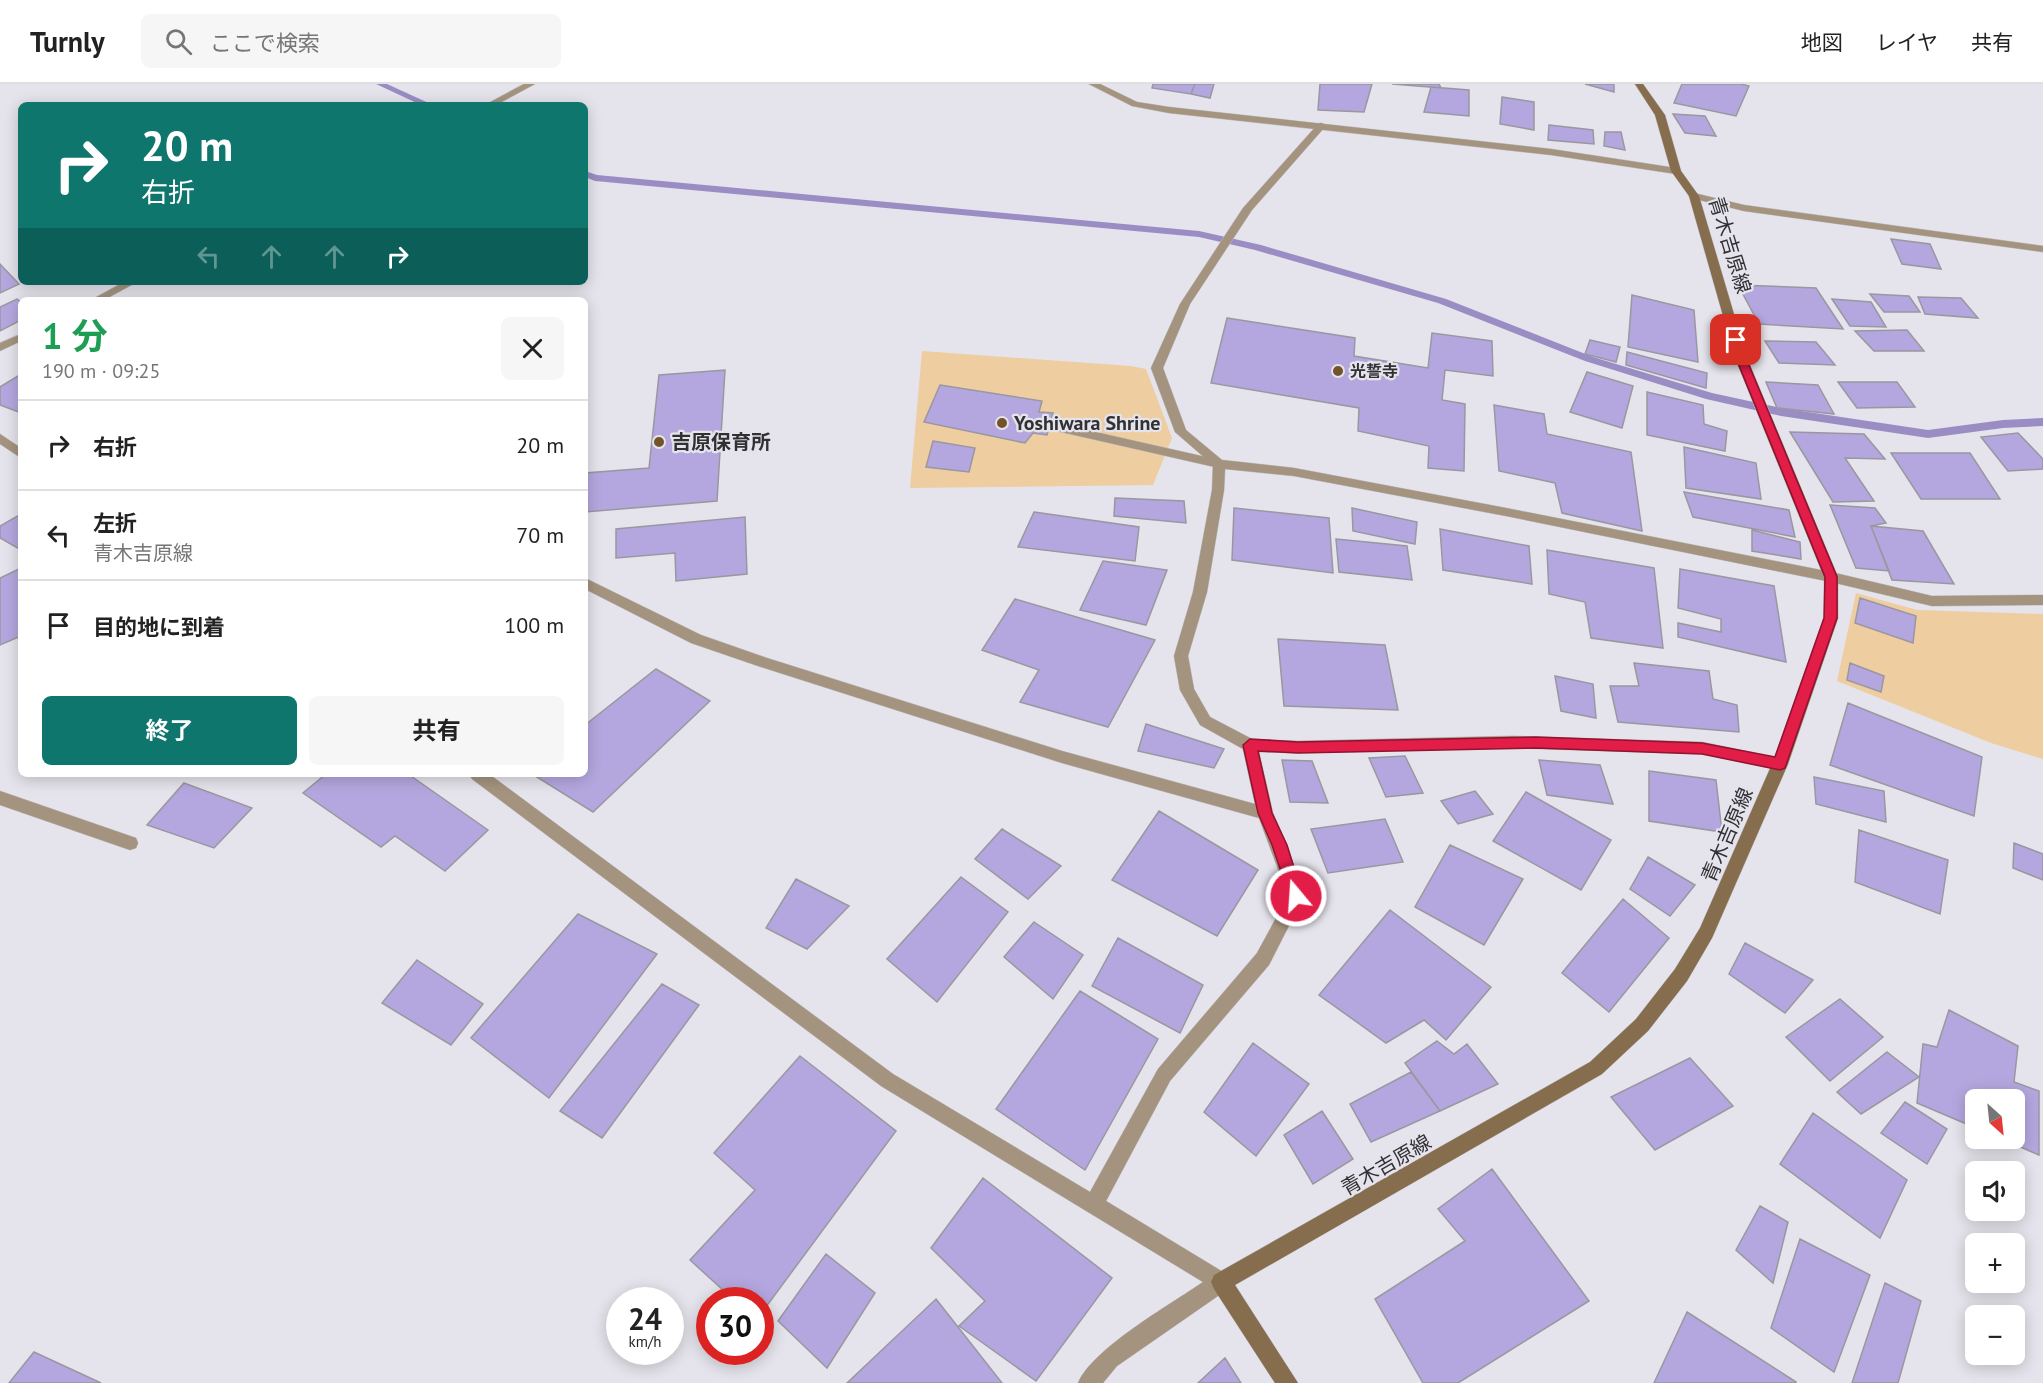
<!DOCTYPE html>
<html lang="ja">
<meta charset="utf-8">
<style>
:root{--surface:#fff;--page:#f6f6f6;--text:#222;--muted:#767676;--line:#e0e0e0;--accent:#0f766e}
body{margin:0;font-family:"PT Sans","Noto Sans JP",sans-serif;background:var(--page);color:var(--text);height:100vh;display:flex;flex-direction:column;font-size:22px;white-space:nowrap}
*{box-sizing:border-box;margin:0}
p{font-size:20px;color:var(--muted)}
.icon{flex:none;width:33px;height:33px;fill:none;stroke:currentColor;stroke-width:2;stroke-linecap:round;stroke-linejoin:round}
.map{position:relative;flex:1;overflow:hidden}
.details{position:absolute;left:18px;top:213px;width:570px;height:480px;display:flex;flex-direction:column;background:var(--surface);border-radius:9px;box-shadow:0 3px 15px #0003}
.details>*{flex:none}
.hud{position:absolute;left:18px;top:18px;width:570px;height:183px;border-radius:9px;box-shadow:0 3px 15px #0003;background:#0f766e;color:#fff;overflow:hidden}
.needle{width:39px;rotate:153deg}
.tools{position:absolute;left:1965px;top:1005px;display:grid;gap:12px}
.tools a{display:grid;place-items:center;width:60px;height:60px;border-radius:9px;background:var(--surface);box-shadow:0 3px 15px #0003;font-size:30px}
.speed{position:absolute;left:606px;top:1203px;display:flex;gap:12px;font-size:30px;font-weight:700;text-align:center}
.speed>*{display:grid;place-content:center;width:78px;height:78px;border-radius:50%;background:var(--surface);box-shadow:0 3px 15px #0003;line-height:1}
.speed small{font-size:15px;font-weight:400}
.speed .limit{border:9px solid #d22;background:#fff;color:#111}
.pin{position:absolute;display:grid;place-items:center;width:51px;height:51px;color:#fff;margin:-26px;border-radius:12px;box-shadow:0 3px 9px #0006}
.me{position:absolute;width:66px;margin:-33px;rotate:342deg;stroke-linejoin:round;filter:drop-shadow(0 0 4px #0008)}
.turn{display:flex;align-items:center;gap:21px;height:126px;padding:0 24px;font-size:27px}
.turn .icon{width:78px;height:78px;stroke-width:2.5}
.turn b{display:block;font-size:42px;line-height:51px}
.lanes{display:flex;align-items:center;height:57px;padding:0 24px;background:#0003;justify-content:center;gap:30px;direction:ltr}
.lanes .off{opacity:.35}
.round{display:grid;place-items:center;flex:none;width:63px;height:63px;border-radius:9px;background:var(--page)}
.head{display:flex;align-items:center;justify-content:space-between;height:102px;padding:0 24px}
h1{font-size:36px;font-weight:700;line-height:45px;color:#1e9e55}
.primary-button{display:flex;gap:12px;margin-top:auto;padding:12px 24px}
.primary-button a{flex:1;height:69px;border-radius:9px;background:var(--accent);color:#fff;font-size:24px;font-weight:700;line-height:69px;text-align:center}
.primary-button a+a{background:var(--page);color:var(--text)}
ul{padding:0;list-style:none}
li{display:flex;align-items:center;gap:18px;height:90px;padding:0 24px;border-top:2px solid var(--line)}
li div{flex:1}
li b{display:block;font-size:22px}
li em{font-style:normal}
header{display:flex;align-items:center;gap:36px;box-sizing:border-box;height:84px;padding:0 30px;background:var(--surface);border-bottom:2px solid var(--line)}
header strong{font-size:28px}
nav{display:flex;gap:33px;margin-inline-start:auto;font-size:21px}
.search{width:420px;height:54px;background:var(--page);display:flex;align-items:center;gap:15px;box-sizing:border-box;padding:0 21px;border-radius:9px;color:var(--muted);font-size:22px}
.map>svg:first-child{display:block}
</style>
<header>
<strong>Turnly</strong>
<div class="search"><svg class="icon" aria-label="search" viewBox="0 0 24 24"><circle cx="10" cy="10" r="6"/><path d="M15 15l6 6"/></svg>ここで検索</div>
<nav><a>地図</a><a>レイヤ</a><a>共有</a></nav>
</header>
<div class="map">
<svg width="2043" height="1299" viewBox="0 0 2043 1299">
<rect width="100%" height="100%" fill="#e5e3eb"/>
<path fill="#eecda0" d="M922,267L1131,282L1146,285L1172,354L1153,401L910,404Z
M1856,509L1917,526L2043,530V675L1991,659L1837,597Z"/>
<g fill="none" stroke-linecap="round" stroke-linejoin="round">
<path fill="#9a8dc4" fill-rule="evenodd" d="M376,0H387L433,21H421Z
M585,87L597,91L1199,147L1261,161L1446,215L1593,273L1712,309L1781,324L1928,346L2003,336L2043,334V342L2003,344L1928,354L1781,332L1706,315L1585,277L1438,219L1255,166L1199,153L595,97L585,93Z"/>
</g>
<path fill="#b4a7df" stroke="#99979f" stroke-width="1.5" d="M1153,0H1195L1191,10L1152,4Z
M1195,0H1214L1210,14L1191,10Z
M1320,0H1372L1364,28L1318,26Z
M1392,0H1439L1441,4Z
M1585,0H1614V8Z
M1682,0H1741L1749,2L1736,32L1674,19Z
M1431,3L1469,6V32L1424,28Z
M1502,13L1534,18V46L1500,40Z
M1673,30L1705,32L1716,52L1685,49Z
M1549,41L1593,46L1594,60L1548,56Z
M1605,48H1621L1625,66L1604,62Z
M1891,155L1930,160L1941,185L1902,180Z
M0,180L19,200L0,209Z
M1738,201L1816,204L1843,245L1759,240Z
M1870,210L1909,212L1920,228H1884Z
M1632,211L1694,226L1698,278L1628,263Z
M1918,213L1961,214L1978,234L1925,230Z
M17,215L21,218V236L0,247V223Z
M1832,215L1871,218L1886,243L1850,242Z
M1227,234L1355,254L1354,272L1428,284L1432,249L1492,257L1493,292L1445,286L1442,316L1465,320L1464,387L1428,384L1429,362L1358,347L1359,324L1211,299Z
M1907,246L1924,267H1874L1855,247Z
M1590,256L1620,263L1616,278L1585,270Z
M1765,257L1816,258L1835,281L1779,279Z
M1627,268L1707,289L1706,304L1626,281Z
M725,286L717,417L585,428V389L649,384L659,291Z
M1587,288L1633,302L1622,344L1570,328Z
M21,290V329L0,321V303Z
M1766,298L1818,301L1834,330L1777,324Z
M1838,298H1897L1915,323L1857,324Z
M940,301L1042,317L1039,328L1053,329L1047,351L1033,349L1025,359L924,338Z
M1647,308L1703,321L1704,340L1727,347L1725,367L1647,351Z
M1494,321L1544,330L1547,350L1631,368L1642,447L1562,429L1555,399L1499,387Z
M1790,348L1864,350L1885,375L1845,374L1874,417L1833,418Z
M2018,349L2043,375V385L2008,387L1981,353Z
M933,357L975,364L969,388L926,383Z
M1684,363L1756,379L1761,415L1686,404Z
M1891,369H1970L2000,415H1921Z
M1684,408L1789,426L1795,453L1693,433Z
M1115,414L1184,417L1186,439L1114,432Z
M1830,421L1875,424L1886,439L1871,442L1889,487L1856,484Z
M1234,424L1329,434L1333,489L1232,476Z
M1352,424L1417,438L1415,460L1353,447Z
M1034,428L1139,443L1135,477L1018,463Z
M21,430V466L0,454V442Z
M745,433L747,490L676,497L675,469L616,474V445Z
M1871,442L1923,447L1954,500L1892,496Z
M1440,445L1529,462L1532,500L1443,486Z
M1752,446L1800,458L1801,475L1752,467Z
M1336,455L1407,462L1412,496L1339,488Z
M1547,466L1654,484L1663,564L1591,554L1585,518L1549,510Z
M1103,477L1167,486L1146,541L1080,526Z
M21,484V552L0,561V494Z
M1680,485L1774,502L1786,578L1678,553V539L1721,548V535L1678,524Z
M1860,514L1916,532L1913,559L1855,539Z
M1015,515L1155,556L1108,643L1020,618L1039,586L982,566Z
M1278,555L1385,561L1398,626L1284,622Z
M1634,579L1709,587L1713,615L1737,621L1739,648L1618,638L1610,602H1639Z
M1850,579L1884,592L1881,608L1847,596Z
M656,585L710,617L593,728L532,690H585V641Z
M1555,592L1593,600L1596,634L1561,627Z
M1848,619L1982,673L1974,732L1830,681Z
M1146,640L1224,665L1214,684L1138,667Z
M1405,672L1423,709L1386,713L1369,674Z
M1282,676L1312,677L1328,719L1290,718Z
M1539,676L1600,681L1613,720L1547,711Z
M1649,687L1716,696L1722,748L1649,737Z
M326,690H408L488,746L445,787L395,752L381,763L303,709Z
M1814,693L1884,707L1886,738L1816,720Z
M184,699L252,724L214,764L147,741Z
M1475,707L1493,730L1458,740L1441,717Z
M1526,708L1611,756L1581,806L1493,757Z
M1159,727L1258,786L1217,852L1112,796Z
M1385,735L1403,778L1328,789L1311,745Z
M1002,745L1061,782L1028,815L975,775Z
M1859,746L1948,776L1940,830L1855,798Z
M2014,759L2043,770V796L2013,784Z
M1450,761L1523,795L1484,861L1415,823Z
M1648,773L1695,801L1670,832L1630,805Z
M961,793L1008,828L937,918L887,875Z
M796,795L849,822L807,865L766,844Z
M1623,815L1669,854L1609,928L1562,889Z
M1390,826L1491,903L1446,956L1424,936L1386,959L1319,911Z
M578,830L657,870L549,1014L471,954Z
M1034,838L1083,871L1053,915L1004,873Z
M1118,854L1203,901L1180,949L1092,902Z
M1745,859L1813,896L1785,929L1729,890Z
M417,876L483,920L451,961L382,919Z
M662,900L699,921L602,1054L560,1027Z
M1080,907L1158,955L1085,1086L996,1025Z
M1840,915L1883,953L1830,997L1786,953Z
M1949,926L2018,962L2014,998L2039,1007V1071L2000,1054H2014V1016H1976V1044L1917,1019L1923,960L1937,963Z
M1437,957L1454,970L1467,960L1498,1000L1440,1027L1405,979Z
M1253,959L1309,1000L1256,1072L1204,1028Z
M1887,968L1919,993L1861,1030L1837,1008Z
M800,972L896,1047L760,1231V1216H734L690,1176L755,1106L714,1069Z
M1690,974L1733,1022L1655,1066L1611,1013Z
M1411,988L1440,1027L1371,1058L1350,1020Z
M1905,1018L1947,1045L1927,1080L1881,1049Z
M1322,1027L1353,1075L1313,1100L1284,1051Z
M1813,1029L1907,1096L1880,1154L1780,1080Z
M1492,1085L1589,1217L1458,1299H1423L1375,1215L1465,1157L1438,1125Z
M983,1094L1112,1194L1036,1297L959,1242L985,1217L931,1164Z
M1760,1122L1788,1138L1773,1199L1736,1166Z
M1800,1155L1870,1191L1834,1288L1771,1244Z
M826,1170L875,1209L827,1284L778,1237Z
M1885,1199L1921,1217L1898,1299H1852Z
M936,1215L1002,1299H847Z
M1687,1228L1796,1298L1795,1299H1654Z
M34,1268L101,1299H9Z
M1225,1274L1241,1299H1198Z"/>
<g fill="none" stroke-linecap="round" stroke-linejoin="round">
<defs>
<path id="service" d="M1056,339L1219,376L1225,380L1219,384L1052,346L1050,343Z"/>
<path id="minor" d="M524,0H535L496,21H485Z
M1321,39L1324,40V44L1252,126L1190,220L1163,284L1186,346L1222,376L1294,384L1506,424L1831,488L1932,512L2043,511V521L1932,522L1831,498L1506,432L1294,392L1225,385L1224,406L1207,508L1188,572L1194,605L1210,633L1252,655L1298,657L1512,652L1702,658L1780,674L1785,676L1788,680L1785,684L1780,686L1702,670L1512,664L1298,669L1259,668L1273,729L1287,761L1304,812L1269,881L1170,997L1106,1117L1228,1191L1231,1198L1228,1205L1117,1282L1103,1299H1078C1093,1264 1170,1221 1203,1198L881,1002L472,695L469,690H489L893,990L1090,1108L1158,985L1257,869L1288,812L1259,734L1062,679L758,582L691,559L585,505V494L701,551L767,574L1062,667L1255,720L1243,665L1200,641L1180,606L1174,572L1193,508L1212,406L1213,381L1175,348L1151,284L1180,220L1243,124L1318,40Z
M1694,109L1744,121L2043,162V168L1744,127L1691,114L1689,112Z
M124,198H137L104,216H91Z
M21,250V257L0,267V259Z
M0,350L21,364V374L0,360Z
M0,707L136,754L138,759L136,764L130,766L0,721Z"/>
<path id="tertiary" d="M1089,0H1100L1137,18L1169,23L1551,65L1676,84L1681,87L1676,90L1551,71L1169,29L1132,22Z"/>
<path id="secondary" d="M1635,0H1643L1665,31L1681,87L1699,112L1747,274L1838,493V534L1788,680L1712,854L1687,897L1648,947L1602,990L1235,1201L1298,1299H1275L1214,1205L1211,1198L1214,1191L1590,978L1636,935L1675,885L1700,844L1772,680L1824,534V493L1735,274L1689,112L1671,87L1655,31Z"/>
</defs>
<use href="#service" stroke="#c1bfc6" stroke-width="1"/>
<use href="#minor" stroke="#c1bfc6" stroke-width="1"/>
<use href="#tertiary" stroke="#c1bfc6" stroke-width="1"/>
<use href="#secondary" stroke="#c1bfc6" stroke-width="1"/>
<use href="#service" fill="#a4947f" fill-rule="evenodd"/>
<use href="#minor" fill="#a4947f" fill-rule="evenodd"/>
<use href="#tertiary" fill="#a4947f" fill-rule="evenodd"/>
<use href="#secondary" fill="#856d4d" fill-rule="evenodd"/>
</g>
<path fill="#e11d48" stroke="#92132f" stroke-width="1.5" d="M1732,253L1741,256L1746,274L1837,493V534L1785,684L1780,686L1702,670L1536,664L1298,669L1258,667L1272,729L1287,761L1303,812L1301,817L1296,819L1291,817L1272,761L1258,729L1243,661L1250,655L1298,658L1536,653L1702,659L1775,673L1824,534L1825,493L1736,274L1731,256Z"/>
<g fill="#725428" stroke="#e5e3eb" stroke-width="2">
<circle cx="1338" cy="287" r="6"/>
<circle cx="1002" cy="339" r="6"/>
<circle cx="659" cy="358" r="6"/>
</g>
<g text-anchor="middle" stroke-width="4.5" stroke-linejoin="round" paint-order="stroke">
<g font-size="16" font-weight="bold" fill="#313134" stroke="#e5e3eb" text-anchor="start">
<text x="1350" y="293">光誓寺</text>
</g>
<g font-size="20" fill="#313134" stroke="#e5e3eb">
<text transform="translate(1730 161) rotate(73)" y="7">青木吉原線</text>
<text transform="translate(1727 751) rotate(-67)" y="7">青木吉原線</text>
<text transform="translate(1386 1081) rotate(-30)" y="7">青木吉原線</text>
</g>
<g font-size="20" font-weight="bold" fill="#313134" stroke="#e5e3eb" text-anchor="start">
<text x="1014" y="346">Yoshiwara Shrine</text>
<text x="671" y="365">吉原保育所</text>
</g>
</g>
</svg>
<div class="tools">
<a><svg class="needle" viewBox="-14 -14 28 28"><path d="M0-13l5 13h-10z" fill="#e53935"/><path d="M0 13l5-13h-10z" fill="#767676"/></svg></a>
<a><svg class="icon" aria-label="sound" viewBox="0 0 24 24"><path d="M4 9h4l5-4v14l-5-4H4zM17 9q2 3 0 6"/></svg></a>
<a>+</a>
<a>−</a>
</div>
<div class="speed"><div>24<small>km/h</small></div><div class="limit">30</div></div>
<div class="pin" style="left:1736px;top:256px;background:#d93025"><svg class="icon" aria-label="arrive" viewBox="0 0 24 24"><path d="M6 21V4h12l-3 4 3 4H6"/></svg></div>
<svg class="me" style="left:1296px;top:812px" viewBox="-20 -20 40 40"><circle r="17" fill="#e11d48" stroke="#fff" stroke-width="3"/><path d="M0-11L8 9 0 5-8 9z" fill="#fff"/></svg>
<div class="hud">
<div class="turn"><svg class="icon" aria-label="right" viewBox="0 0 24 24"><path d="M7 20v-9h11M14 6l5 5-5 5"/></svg><div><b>20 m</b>右折</div></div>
<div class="lanes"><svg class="icon off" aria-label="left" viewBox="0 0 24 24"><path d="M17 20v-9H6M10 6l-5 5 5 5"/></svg><svg class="icon off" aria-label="ahead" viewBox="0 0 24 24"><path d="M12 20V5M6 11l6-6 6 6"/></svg><svg class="icon off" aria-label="ahead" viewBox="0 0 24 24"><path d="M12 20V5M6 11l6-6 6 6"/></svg><svg class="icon" aria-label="right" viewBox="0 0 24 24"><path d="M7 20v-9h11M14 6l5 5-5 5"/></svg></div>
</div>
<section class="details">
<div class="head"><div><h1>1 分</h1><p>190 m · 09:25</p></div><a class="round"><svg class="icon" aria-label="close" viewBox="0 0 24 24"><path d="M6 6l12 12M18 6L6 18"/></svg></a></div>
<ul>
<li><svg class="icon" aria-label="right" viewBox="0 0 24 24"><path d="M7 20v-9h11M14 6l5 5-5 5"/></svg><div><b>右折</b></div><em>20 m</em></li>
<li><svg class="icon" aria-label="left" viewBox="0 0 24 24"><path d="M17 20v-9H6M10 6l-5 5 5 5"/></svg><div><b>左折</b><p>青木吉原線</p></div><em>70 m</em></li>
<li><svg class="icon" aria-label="arrive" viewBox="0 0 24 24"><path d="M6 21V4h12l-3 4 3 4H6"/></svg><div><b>目的地に到着</b></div><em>100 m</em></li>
</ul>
<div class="primary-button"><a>終了</a><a>共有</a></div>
</section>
</div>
